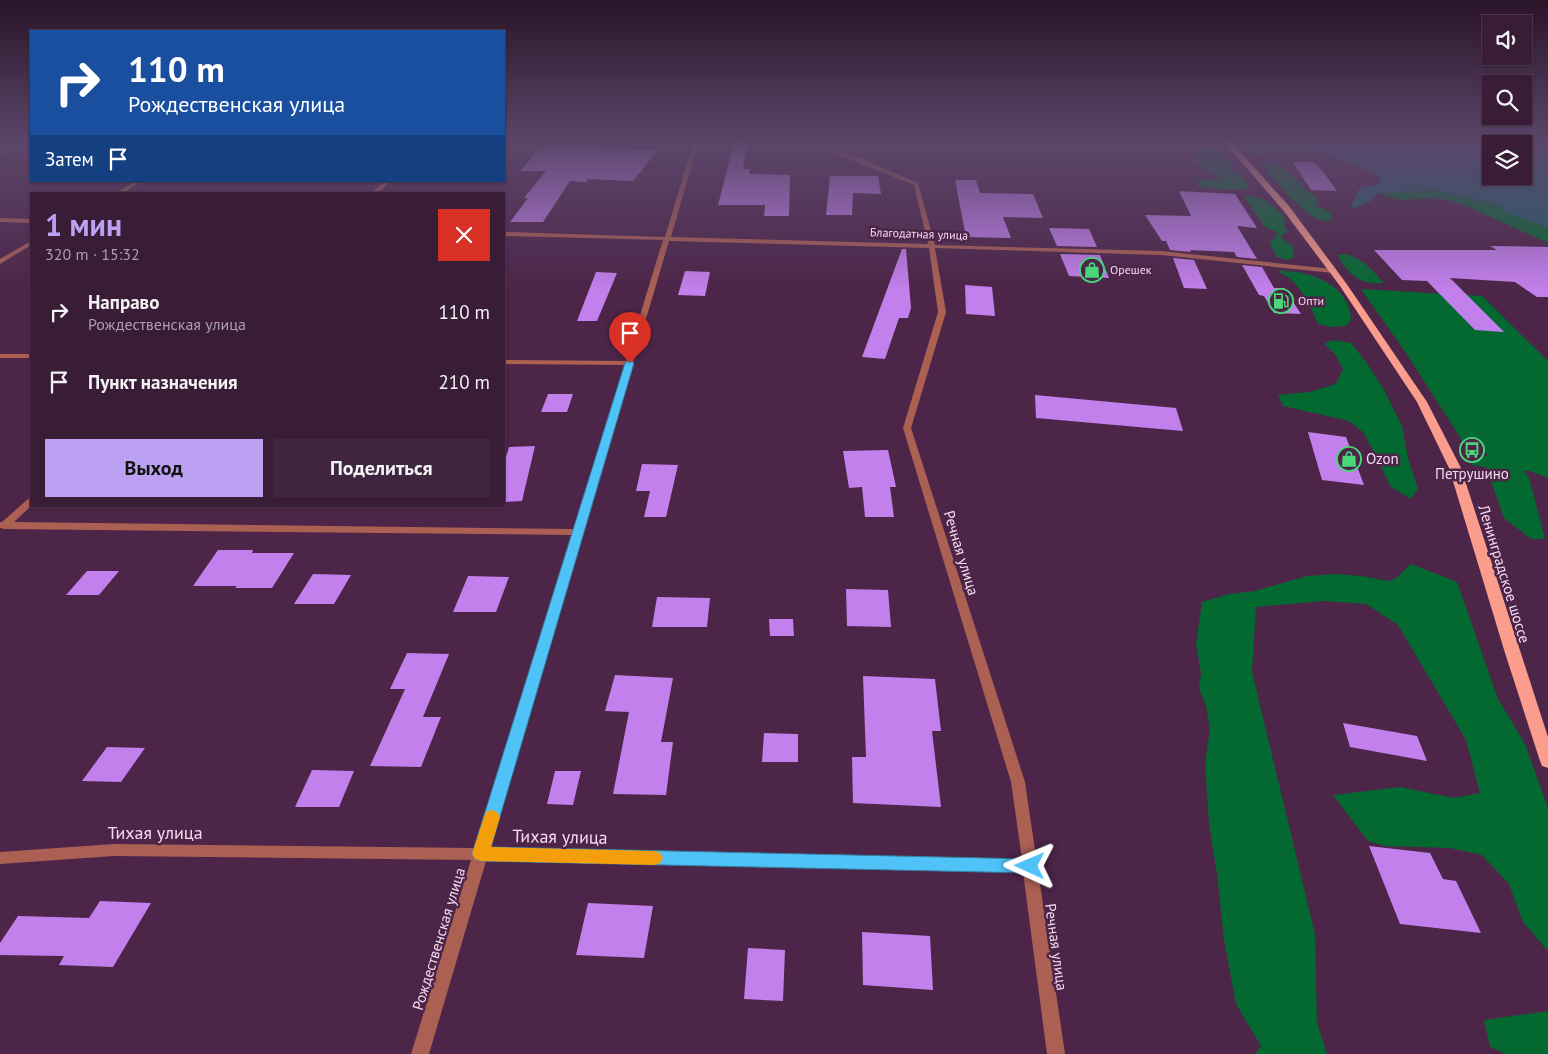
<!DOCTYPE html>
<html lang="ru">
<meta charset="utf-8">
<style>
:root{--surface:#391c36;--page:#40253e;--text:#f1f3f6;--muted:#aba1ad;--line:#533a51;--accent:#bca0f2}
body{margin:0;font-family:"PT Sans",sans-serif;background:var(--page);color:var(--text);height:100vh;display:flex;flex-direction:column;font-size:19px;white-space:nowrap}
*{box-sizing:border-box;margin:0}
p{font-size:16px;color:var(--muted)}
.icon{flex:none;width:28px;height:28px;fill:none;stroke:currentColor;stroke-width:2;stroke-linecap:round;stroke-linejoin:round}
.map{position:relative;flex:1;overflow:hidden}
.drawer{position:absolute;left:30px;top:192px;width:475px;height:315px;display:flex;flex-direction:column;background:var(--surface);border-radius:0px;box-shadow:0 1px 4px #0004,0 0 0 1px var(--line)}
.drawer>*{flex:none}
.banner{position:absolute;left:30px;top:30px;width:475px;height:152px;border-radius:0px;box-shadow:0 1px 4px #0004,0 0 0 1px var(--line);background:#1a4fa0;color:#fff;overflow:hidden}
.controls{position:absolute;left:1482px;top:15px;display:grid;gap:10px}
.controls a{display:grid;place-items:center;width:50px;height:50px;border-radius:0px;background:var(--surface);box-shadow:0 1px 4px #0004,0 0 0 1px var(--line);font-size:25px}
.pin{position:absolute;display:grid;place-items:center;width:42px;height:42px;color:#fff;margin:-51px -21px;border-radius:50% 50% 50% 0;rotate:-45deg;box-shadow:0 0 5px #0007}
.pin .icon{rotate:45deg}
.me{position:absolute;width:55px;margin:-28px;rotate:271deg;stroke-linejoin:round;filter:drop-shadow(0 0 4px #0008)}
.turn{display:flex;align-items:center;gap:18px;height:105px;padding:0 15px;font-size:22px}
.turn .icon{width:65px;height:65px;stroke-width:2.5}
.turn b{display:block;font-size:35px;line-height:42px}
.then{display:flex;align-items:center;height:48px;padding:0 15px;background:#0003;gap:10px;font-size:19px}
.round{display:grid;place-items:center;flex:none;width:52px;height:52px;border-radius:0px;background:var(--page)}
.headline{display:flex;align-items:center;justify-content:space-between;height:85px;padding:0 15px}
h1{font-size:30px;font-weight:700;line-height:38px;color:var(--accent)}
.action{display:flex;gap:10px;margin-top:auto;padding:10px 15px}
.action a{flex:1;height:58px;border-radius:0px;background:var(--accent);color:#111;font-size:20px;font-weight:700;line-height:58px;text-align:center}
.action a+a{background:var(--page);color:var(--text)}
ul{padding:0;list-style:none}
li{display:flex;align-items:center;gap:15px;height:70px;padding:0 15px}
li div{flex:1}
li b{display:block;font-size:19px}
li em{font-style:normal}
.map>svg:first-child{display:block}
</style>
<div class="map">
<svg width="1548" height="1054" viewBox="0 0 1548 1054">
<rect width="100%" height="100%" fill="#4c2548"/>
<path fill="#046931" d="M1239,143H1303L1317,152H1269V155H1251Z
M1213,147C1222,151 1232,161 1233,170L1243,178L1250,188L1233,190L1198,187L1197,180L1221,179L1194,161L1193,156L1199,148Z
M1262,162C1284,161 1300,187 1318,199L1316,205L1331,213L1332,221C1328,221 1323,221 1320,220C1305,216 1267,175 1262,162Z
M1436,190L1499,205L1506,212L1548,228V243L1467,206L1448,200L1429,198L1400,200L1377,193Z
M1243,195C1261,195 1275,205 1285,219L1284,226L1288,232L1283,234L1281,238L1293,246V258L1288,260L1277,257L1269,242L1276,237L1277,232L1265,227Z
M1344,254C1362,257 1372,270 1384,283C1360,285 1349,275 1337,255Z
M1280,271C1310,270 1350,285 1351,320L1346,326L1330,327L1318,324C1311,307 1298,279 1280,273Z
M1361,289L1482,296L1548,361V478L1530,471H1523L1529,477L1545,539H1531L1504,518L1486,467L1472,465L1470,455L1487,456L1485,449L1463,442L1406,353Z
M1332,340L1351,343L1366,362L1383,388L1402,426L1408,458L1418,489L1411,499L1391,487L1364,433L1349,421L1283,406L1278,395L1309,392L1336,384L1343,369L1335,354L1324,344Z
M1411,564L1457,582L1498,699L1525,744L1548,808V951L1523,922L1509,884L1482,855L1450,848L1385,846L1368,841L1333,795L1400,787L1454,798L1480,793L1466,740L1398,625L1366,604L1323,601L1256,607L1252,672L1315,934L1317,1023L1327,1054H1255L1261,1046L1236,1004L1224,940L1217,874L1209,824L1205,763L1210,730L1206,706L1199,689L1201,673L1196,644L1202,602L1229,594L1255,591L1307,576L1334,574L1361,576L1388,581L1395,579Z
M1548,1011V1054H1506L1490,1047L1484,1020Z"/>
<path fill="#20606b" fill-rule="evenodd" d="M1303,143H1548V228L1506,212L1499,205L1436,190L1377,193C1372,203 1361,206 1351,208C1361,186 1354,188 1379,184L1381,176C1355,164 1327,157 1303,143ZM1491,144H1524V176H1491Z"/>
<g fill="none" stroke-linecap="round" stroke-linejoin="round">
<path stroke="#20606b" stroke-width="4" d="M0,147L9,143"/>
</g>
<path fill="#c280ec" d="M734,143H747L743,169H750L749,174L790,175L789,216H764L765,205H718Z
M546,147L658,150L633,181L588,179L586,182L570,181L543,222H510L528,198H524L546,171H520L540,148Z
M1293,162H1314L1322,170L1337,191L1311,190Z
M830,176H878L881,194L853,193L852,215H826Z
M955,180H976L980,193L1033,194L1043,218L1003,217L1011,238L966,237Z
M1179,191L1235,194L1257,228L1237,226L1257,259L1237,257L1234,252L1190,250L1191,252L1170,250L1166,241H1162L1145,215L1191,216Z
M1049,228L1089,229L1097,247L1057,246Z
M1490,246L1548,247V297H1537L1515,282L1450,278L1504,332L1475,330L1427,281L1402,280L1374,250H1497Z
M902,249H906L911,308L908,318H899L885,359L862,357Z
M1060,254L1100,255L1109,278L1069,276Z
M1173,258L1194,260L1207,289L1184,288Z
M1242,265L1262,267L1274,288H1284L1301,314L1274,313L1264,296L1259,295Z
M685,271L710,272L705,296L678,295Z
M596,272L617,273L597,321H577Z
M965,285L992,287L995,316L966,314Z
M548,394H573L567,412H541Z
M1035,395L1176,408L1183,431L1036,418Z
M1308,432L1346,437L1364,485L1322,480Z
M535,446L522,501L504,502V464L509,447Z
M888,450L896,487H890L894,517H865L862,487L849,488L843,451Z
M642,464L678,465L666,517H644L650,491H636Z
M218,550H253L252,553H294L272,588H235L237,586H193Z
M87,571H119L99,595H66Z
M313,574L351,575L334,604H294Z
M468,576L509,577L496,612H453Z
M846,589L888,590L891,627L847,626Z
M657,597L710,598L707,627H652Z
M769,619H793L794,636H770Z
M407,653L449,654L423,717H441L421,767L370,766L405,689H390Z
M615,675L673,678L661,742H673L666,795L613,794L629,712L605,711Z
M863,676L935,679L941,731H932L941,807L853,803L852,757H866Z
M1343,723L1417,736L1427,761L1350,747Z
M764,733L798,734V762H762Z
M107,747L145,748L121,782L82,781Z
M312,770L354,771L339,807H295Z
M555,771H581L573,805L547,804Z
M1369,846L1430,853L1443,879L1456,881L1481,933L1400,924Z
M100,901L151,903L113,967L59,965L64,956L0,955V943L18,916L89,918Z
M588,903L653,906L644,958L576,955Z
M862,932L930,936L933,990L863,985Z
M748,948L785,950L783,1001L744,999Z"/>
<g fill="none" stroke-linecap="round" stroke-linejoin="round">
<path fill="#ac6053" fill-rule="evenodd" d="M23,143H30L0,156V153Z
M693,143H698L671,237L928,244L914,185L832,152L798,143C835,143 883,169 918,183L935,245L1161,251L1333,269L1336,271L1333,273L1161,255L935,248L946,312L911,428L1025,782L1065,1054H1047L1023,872L486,861L429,1054H411L471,860L114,856L0,864V852L114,844L475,848L572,535L4,529L0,528V522H2L28,499L31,498V506L14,522L574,529L625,365L504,364V360L626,361L663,240L504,236V232L665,237ZM669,241L929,248L938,312L903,428L1011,782L1022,859L490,848Z
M136,181H142L122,194H115Z
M385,181H391L377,194H370Z
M0,218L31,219V223L0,222Z
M31,241V245L0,264V259Z
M0,354H31V358H0Z"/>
<path fill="#fa9d8d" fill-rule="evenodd" d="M1225,143H1232L1289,206L1346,283L1427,402L1461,468L1548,737V768L1542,766L1540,761L1505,653L1449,468L1417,402L1340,286L1283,210Z"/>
</g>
<linearGradient id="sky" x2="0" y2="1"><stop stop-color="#2a1428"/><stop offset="0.49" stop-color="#5b466a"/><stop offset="1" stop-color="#5b466a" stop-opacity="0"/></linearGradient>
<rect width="1548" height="291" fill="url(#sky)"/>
<path fill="#4fc3f7" stroke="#337fa1" d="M630,360L634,363L491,847L1030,859L1036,861L1038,866L1036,871L1030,873L481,861L475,859L472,854L625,363Z"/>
<path fill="#f59e0b" d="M492,810L497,812L500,817L491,847L655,851L660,853L663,858L660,863L655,865L481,861L475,859L472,854L484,817L486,812Z"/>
<defs>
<symbol id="shop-ring" viewBox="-11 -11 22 22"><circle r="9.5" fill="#4c2548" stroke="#48d779" stroke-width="1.5"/><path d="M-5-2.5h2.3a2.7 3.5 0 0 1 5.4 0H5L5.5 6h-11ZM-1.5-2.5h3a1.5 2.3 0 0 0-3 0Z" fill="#48d779"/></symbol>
<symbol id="fuel-ring" viewBox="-11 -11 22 22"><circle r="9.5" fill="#4c2548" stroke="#48d779" stroke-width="1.5"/><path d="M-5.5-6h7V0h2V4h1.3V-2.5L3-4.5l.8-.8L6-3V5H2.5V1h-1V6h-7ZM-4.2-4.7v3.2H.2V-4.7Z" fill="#48d779"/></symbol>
<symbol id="bus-ring" viewBox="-11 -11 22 22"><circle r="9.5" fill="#4c2548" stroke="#48d779" stroke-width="1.5"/><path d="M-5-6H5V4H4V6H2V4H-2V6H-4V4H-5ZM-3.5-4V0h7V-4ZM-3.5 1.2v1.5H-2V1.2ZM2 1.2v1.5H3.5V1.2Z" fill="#48d779"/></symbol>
</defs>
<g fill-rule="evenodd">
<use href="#shop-ring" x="1078" y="256" width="28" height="28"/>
<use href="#fuel-ring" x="1267" y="287" width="28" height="28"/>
<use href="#bus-ring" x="1458" y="436" width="28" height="28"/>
<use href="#shop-ring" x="1335" y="445" width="28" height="28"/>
</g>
<g text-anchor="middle" stroke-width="5" stroke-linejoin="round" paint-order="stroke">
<g font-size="12" fill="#f4dbf0" stroke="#4c2548">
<text transform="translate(919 234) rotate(2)" y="4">Благодатная улица</text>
</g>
<g font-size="12" fill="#f4dbf0" stroke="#4c2548" text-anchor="start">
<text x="1110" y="274">Орешек</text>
<text x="1298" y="305">Опти</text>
</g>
<g font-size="15" fill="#f4dbf0" stroke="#4c2548" text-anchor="start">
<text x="1366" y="464">Ozon</text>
<text x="1472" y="479" text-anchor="middle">Петрушино</text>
</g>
<g font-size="15" fill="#f4dbf0" stroke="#4c2548">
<text transform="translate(961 553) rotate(73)" y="5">Речная улица</text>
<text transform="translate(1504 574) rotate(73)" y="5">Ленинградское шоссе</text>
<text transform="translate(439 939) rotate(-73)" y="5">Рождественская улица</text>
<text transform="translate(1056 947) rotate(82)" y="5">Речная улица</text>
</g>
<g font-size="18" fill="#f4dbf0" stroke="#4c2548">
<text x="155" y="839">Тихая улица</text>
<text transform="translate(560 837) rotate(1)" y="6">Тихая улица</text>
</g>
</g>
</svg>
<div class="controls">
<a><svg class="icon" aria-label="sound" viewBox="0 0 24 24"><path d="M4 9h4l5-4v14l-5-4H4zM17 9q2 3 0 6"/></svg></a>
<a><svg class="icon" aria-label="search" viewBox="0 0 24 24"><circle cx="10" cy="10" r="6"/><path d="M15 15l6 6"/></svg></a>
<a><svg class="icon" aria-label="layers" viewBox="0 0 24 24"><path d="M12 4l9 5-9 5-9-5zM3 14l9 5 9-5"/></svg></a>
</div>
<div class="pin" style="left:630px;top:363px;background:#d93025"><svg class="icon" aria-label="arrive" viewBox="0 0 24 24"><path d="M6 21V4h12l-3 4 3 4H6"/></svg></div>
<svg class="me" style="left:1030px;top:866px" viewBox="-20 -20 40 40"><path d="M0-17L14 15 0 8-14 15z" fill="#4fc3f7" stroke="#fff" stroke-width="4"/></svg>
<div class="banner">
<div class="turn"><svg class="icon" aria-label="right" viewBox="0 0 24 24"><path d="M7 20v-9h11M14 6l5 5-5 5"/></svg><div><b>110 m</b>Рождественская улица</div></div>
<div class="then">Затем<svg class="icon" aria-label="arrive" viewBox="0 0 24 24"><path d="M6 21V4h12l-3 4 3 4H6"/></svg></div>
</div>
<section class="drawer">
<div class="headline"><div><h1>1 мин</h1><p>320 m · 15:32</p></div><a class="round" style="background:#d93025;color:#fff"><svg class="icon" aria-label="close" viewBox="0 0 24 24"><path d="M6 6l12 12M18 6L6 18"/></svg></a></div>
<ul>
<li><svg class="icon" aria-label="right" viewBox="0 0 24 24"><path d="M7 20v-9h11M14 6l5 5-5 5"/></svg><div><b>Направо</b><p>Рождественская улица</p></div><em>110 m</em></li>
<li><svg class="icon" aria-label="arrive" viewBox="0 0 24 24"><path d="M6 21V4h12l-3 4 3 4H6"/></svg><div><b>Пункт назначения</b></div><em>210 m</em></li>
</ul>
<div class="action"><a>Выход</a><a>Поделиться</a></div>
</section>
</div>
